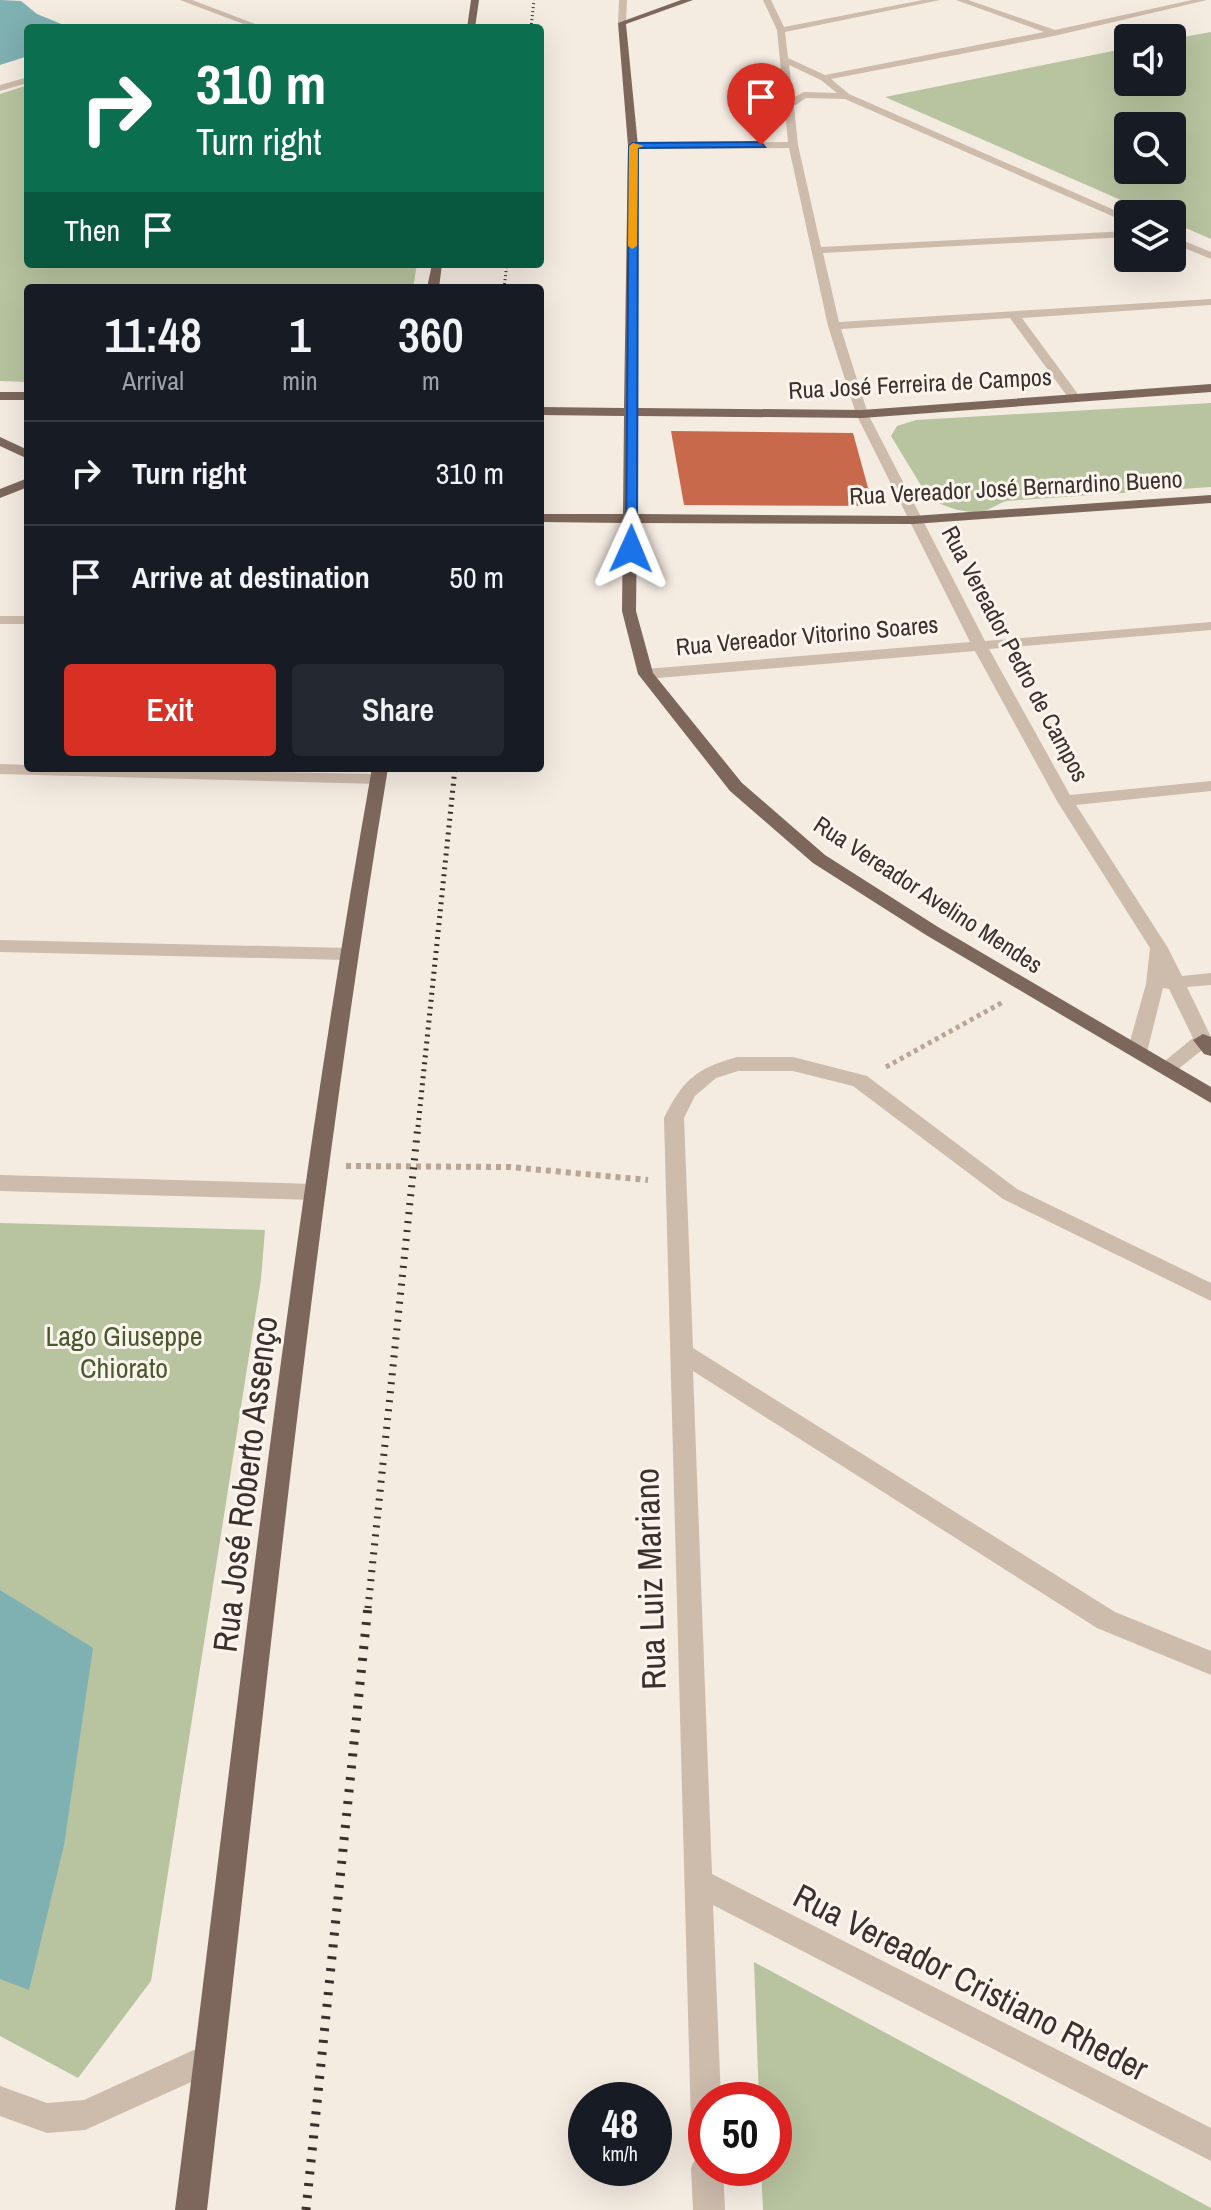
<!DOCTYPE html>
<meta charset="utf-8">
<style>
:root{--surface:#171b24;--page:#242831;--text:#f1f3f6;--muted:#9ea1a6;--line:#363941;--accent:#d93025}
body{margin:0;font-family:"Archivo Narrow",sans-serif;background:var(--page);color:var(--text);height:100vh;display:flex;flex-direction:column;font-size:30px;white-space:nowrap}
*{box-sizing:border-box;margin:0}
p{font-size:26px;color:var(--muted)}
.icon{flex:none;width:44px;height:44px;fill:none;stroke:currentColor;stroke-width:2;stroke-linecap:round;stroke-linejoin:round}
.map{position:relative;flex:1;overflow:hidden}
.side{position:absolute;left:24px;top:284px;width:520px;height:488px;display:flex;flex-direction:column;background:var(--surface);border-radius:8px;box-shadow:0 8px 32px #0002}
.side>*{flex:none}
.top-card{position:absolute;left:24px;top:24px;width:520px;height:244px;border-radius:8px;box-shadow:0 8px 32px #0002;background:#0b6e4f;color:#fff;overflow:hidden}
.tools{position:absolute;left:1114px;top:24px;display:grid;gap:16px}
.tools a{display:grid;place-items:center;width:72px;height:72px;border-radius:8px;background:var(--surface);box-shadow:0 8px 32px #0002;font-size:40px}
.speed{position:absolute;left:568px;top:2082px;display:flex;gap:16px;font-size:40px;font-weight:700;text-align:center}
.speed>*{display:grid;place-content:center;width:104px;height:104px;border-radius:50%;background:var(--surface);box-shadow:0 8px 32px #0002;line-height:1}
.speed small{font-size:20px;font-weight:400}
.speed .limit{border:12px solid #d22;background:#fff;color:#111}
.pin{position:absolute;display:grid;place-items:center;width:68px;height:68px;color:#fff;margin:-82px -34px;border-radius:50% 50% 50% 0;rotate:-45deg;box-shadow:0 0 8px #0007}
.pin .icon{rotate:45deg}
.me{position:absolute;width:88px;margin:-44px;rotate:1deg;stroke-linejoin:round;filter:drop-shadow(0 0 6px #0008)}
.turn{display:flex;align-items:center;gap:28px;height:168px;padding:0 40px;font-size:36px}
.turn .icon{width:104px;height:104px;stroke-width:2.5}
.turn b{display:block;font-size:56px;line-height:68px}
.then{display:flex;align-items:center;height:76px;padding:0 40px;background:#0003;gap:16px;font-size:30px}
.eta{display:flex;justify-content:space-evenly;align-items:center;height:136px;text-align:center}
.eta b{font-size:48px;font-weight:600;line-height:56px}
.action{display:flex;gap:16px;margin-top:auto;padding:16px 40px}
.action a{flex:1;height:92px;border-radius:8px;background:var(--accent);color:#fff;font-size:32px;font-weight:600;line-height:92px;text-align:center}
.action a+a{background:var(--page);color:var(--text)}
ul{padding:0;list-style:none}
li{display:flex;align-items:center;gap:24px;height:104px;padding:0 40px;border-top:2px solid var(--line)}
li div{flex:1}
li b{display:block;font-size:30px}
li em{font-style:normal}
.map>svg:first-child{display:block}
</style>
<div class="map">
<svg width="1211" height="2210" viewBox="0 0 1211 2210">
<rect width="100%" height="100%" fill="#f4ebe1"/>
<path fill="#b8c4a0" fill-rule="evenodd" d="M1211,32V239L1172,222V214H1153L885,97L1128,48V82H1172V39ZM1172,126V170H1128V126Z
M28,85V264H417L413,288H28V382L0,381V94Z
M1211,403V487L1006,501C1000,503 994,507 987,510C969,516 943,507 928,497L891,436L897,426L916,420Z
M0,1223L265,1230L261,1279L151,1981L78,2078L0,2036Z
M754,1962L1211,2208V2210H763L761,2168H774V2100H759Z"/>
<path fill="#7fb0b2" d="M0,0L21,1L37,14L71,28H28V56L0,65Z
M0,1590L93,1648L64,1845L29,1990L0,1979Z"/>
<path fill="#c8694b" d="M671,431L853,433L873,506L684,505Z"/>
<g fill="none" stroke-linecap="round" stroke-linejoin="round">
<path stroke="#b9a596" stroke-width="5" stroke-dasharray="4 4" stroke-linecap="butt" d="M886,1067L1003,1002"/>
<path stroke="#b9a596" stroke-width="6" stroke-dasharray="5 5" stroke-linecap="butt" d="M346,1166L510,1167L648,1180"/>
<path fill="#cdbbac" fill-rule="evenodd" d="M180,0H192L266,28H254Z
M619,0H627L626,23L622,26L618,23Z
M763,0H771L784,27L923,0H940L785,32L788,58L825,75L1044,32L956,0H968L1055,30L1192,0H1207L1054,36L831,79L849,94L1128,216V223L845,99L806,98L794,106L798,145L821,247L1128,231V237L823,253L839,322L1211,299V305L1022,318L1080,397L1074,401L1070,400L1010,318L841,329L868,414L985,641L1211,622V630L989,649L1070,795L1211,781V791L1076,805L1168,948L1182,976L1211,973V985L1187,987L1211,1037V1043L1172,1074L1165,1076L1155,1069L1193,1038L1169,989L1163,988L1147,1052L1137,1059L1127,1052L1146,984L1150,948L1057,801L975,651L646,679L638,674L646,669L970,642L856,414L828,326L789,148L633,149L628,146L633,143L788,142L777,30ZM789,65L821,80L837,93L804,92L793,98Z
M28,77V83L0,91V85Z
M1172,236L1211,252V259L1172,243Z
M0,616H28V624H0Z
M0,764L28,765V768L379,774L387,779L379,784L0,774Z
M0,940L348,948L357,954L348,960L0,952Z
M737,1057H793L867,1076L1017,1189L1211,1283V1301L1003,1199L853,1086L793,1071H738L716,1078L695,1096L684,1118L693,1348L1115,1612L1211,1651V1675L1097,1628L693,1371L712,1874L1211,2128V2161L713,1905L721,2100H706V2140L695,2136L691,2125L664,1118C683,1080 695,1069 737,1057Z
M0,1175L315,1184L322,1187L325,1192L322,1197L315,1200L0,1191Z
M209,2043L220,2047L224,2058L220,2069L85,2130L47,2133L0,2116V2086L47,2103L84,2100Z
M706,2153V2168H723L725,2210H693L691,2168L696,2157Z"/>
<path fill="#7d675c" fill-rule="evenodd" d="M471,0H479L475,28H467Z
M681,0H693L626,24L638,146L637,408L862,410L1211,384V392L862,418L637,416V514L913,516L1211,495V503L913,524L637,523L636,611L653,673L742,783L825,855L938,927L1211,1087V1103L926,935L813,863L730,791L638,674L622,611L623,523L540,522V514H623L624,416L540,415V407L624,408L628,146L618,23Z
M432,264H442L439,288H427Z
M0,392H28V400H0Z
M0,437L28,450V459L0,446Z
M28,478V487L0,498V489Z
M372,768H388C309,1246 263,1729 207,2210H175C236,1729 287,1245 372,768Z
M1203,1034L1211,1037V1056L1204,1054L1193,1040Z"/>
<path stroke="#3b302b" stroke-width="3" stroke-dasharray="1 3" stroke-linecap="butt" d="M531,28L534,0
M504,288L507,264"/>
<path stroke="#3b302b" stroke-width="5" stroke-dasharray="2 5" stroke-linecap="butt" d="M418,1127L455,768"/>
<path stroke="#3b302b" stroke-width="7" stroke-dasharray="2 7" stroke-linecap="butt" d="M368,1608L418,1125"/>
<path stroke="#3b302b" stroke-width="9" stroke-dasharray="3 9" stroke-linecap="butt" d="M306,2210L368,1606"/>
</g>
<path fill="#1a73e8" stroke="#114b97" stroke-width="2" d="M761,142L765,147L638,148L637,549L626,551L629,146L633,143Z"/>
<path fill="#f59e0b" d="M633,143L644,146L638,148L637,246L632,249L628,246L629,146Z"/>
<g text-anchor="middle" stroke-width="6" stroke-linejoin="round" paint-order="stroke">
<g font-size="24" fill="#3b302b" stroke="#fbf5ee">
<text transform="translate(920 384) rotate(-3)" y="8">Rua José Ferreira de Campos</text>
<text transform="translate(1016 488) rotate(-3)" y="8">Rua Vereador José Bernardino Bueno</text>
<text transform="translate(807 636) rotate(-5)" y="8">Rua Vereador Vitorino Soares</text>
<text transform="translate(1015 654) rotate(62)" y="8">Rua Vereador Pedro de Campos</text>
<text transform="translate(928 895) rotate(33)" y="8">Rua Vereador Avelino Mendes</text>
</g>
<g font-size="28" fill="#4a5a2e" stroke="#fbf5ee">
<text x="124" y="1346">Lago Giuseppe<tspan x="124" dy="32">Chiorato</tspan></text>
</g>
<g font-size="34" fill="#3b302b" stroke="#fbf5ee">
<text transform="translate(245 1484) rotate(-83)" y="12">Rua José Roberto Assenço</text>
<text transform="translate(650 1579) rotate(-92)" y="12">Rua Luiz Mariano</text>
<text transform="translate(971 1982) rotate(27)" y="12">Rua Vereador Cristiano Rheder</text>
</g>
</g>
</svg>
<div class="tools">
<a><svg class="icon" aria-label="sound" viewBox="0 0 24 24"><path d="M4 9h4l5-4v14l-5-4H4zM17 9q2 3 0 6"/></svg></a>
<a><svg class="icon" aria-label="search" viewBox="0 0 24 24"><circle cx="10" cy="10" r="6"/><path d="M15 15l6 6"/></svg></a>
<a><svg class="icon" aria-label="layers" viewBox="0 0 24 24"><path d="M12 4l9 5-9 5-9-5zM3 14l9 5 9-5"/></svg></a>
</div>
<div class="speed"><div>48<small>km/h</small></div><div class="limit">50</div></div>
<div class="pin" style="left:761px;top:145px;background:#d93025"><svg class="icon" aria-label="arrive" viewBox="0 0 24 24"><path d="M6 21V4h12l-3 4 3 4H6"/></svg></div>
<svg class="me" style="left:631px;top:549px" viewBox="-20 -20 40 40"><path d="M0-17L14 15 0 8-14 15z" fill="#1a73e8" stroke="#fff" stroke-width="4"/></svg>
<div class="top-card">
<div class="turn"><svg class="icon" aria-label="right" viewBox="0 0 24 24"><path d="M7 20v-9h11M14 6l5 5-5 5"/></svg><div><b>310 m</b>Turn right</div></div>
<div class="then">Then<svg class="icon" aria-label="arrive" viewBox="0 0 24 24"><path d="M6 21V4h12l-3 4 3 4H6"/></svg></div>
</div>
<section class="side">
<div class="eta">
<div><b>11:48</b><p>Arrival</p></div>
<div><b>1</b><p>min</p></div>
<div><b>360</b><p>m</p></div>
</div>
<ul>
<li><svg class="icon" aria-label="right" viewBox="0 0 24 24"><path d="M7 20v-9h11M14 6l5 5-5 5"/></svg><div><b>Turn right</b></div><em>310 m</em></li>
<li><svg class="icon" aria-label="arrive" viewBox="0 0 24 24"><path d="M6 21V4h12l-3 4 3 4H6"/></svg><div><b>Arrive at destination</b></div><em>50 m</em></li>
</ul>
<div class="action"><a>Exit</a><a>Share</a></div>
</section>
</div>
